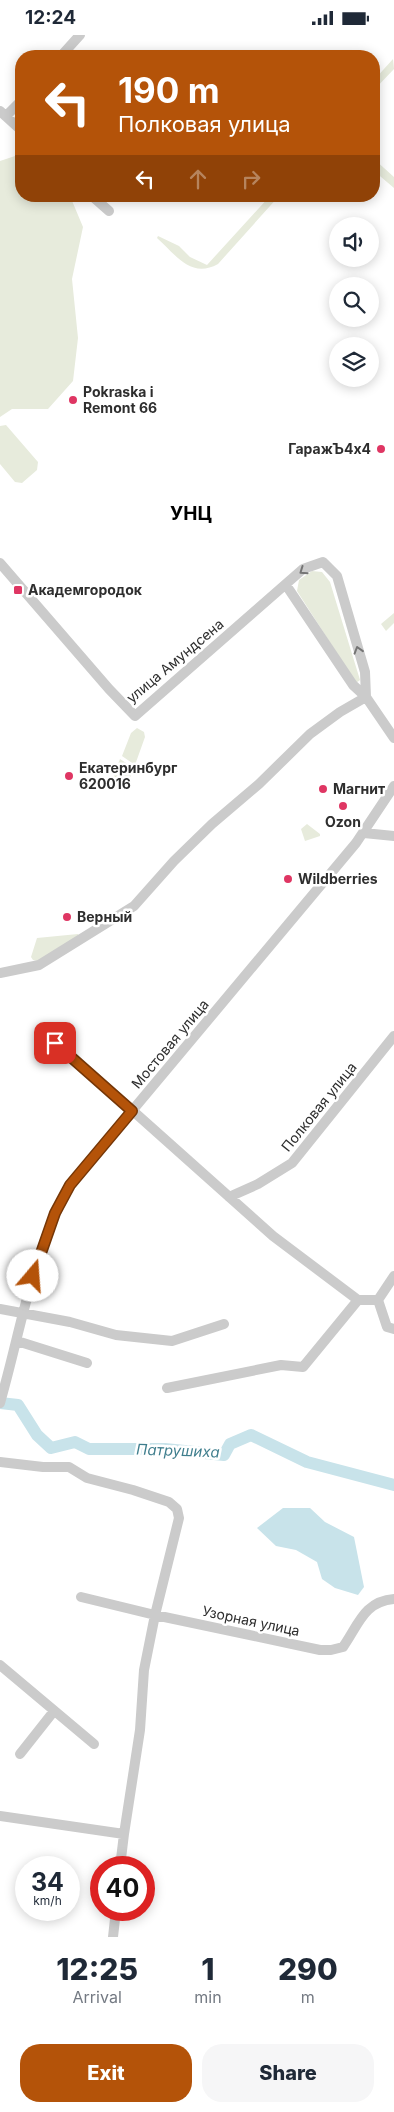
<!DOCTYPE html>
<meta charset="utf-8">
<style>
:root{--surface:#fff;--page:#f6f6f7;--text:#1f2937;--muted:#747a83;--accent:#b45309}
body{margin:0;font-family:Inter,sans-serif;background:var(--page);color:var(--text);height:100vh;display:flex;flex-direction:column;font-size:19px;white-space:nowrap}
*{box-sizing:border-box;margin:0}
p{font-size:16px;color:var(--muted)}
.icon{flex:none;width:28px;height:28px;fill:none;stroke:currentColor;stroke-width:2;stroke-linecap:round;stroke-linejoin:round}
.map{position:relative;height:1902px;overflow:hidden}
.side{display:flex;flex-direction:column;background:var(--surface);flex:1}
.side>*{flex:none}
.top-card{position:absolute;left:15px;top:15px;width:365px;height:152px;border-radius:20px;box-shadow:0 2px 12px #0003;background:#b45309;color:#fff;overflow:hidden}
.controls{position:absolute;left:329px;top:182px;display:grid;gap:10px}
.controls a{display:grid;place-items:center;width:50px;height:50px;border-radius:50%;background:var(--surface);box-shadow:0 2px 12px #0003;font-size:25px}
.speed{position:absolute;left:15px;top:1821px;display:flex;gap:10px;font-size:25px;font-weight:700;text-align:center}
.speed>*{display:grid;place-content:center;width:65px;height:65px;border-radius:50%;background:var(--surface);box-shadow:0 2px 12px #0003;line-height:1}
.speed small{font-size:12px;font-weight:400}
.speed .limit{border:8px solid #d22;background:#fff;color:#111}
.pin{position:absolute;display:grid;place-items:center;width:42px;height:42px;color:#fff;margin:-21px;border-radius:10px;box-shadow:0 2px 8px #0006}
.me{position:absolute;width:55px;margin:-28px;rotate:18deg;stroke-linejoin:round;filter:drop-shadow(0 0 4px #0008)}
.turn{display:flex;align-items:center;gap:18px;height:105px;padding:0 20px;font-size:22px}
.turn .icon{width:65px;height:65px;stroke-width:2.5}
.turn b{display:block;font-size:35px;line-height:42px}
.lanes{display:flex;align-items:center;height:48px;padding:0 20px;background:#0003;justify-content:center;gap:25px;direction:ltr}
.lanes .off{opacity:.35}
.eta{display:flex;justify-content:space-evenly;align-items:center;height:85px;text-align:center}
.eta b{font-size:30px;font-weight:800;line-height:35px}
.cta{display:flex;gap:10px;margin-top:auto;padding:10px 20px}
.cta a{flex:1;height:58px;border-radius:20px;background:var(--accent);color:#fff;font-size:20px;font-weight:800;line-height:58px;text-align:center}
.cta a+a{background:var(--page);color:var(--text)}
.status{display:flex;justify-content:space-between;align-items:center;height:35px;padding:0 25px;background:var(--surface);direction:ltr}
.status svg{height:14px;fill:currentColor}
.map>svg:first-child{display:block}
</style>
<div class="status"><b>12:24</b><svg viewBox="0 0 49 12"><path d="M0 12V9h3v3zM5 12V6h3v6zM10 12V3h3v9zM15 12V0h3v12zM26 1h20v11H26zM47 4h2v5h-2z"/></svg></div>
<div class="map">
<svg width="394" height="1902" viewBox="0 0 394 1902">
<rect width="100%" height="100%" fill="#fff"/>
<path fill="#e7ebdc" d="M393,24L394,34L374,55V45Z
M21,119V161H70L83,192L72,244L78,303L73,346L48,374H12L0,382V126Z
M374,124L394,142V153L374,136Z
M270,161H279L218,229C191,244 176,220 157,203L158,201L179,211L190,222L207,230Z
M6,390L38,427L37,435L22,448L15,447L0,429V391Z
M312,536L322,537L330,547L360,645L356,648L297,556L299,545Z
M394,578V588L386,596L381,589Z
M137,693L144,697L145,702L135,730L122,721L131,698Z
M120,724L134,733L129,746L122,752L115,749L114,739Z
M307,789L320,799V801L305,806L301,794Z
M78,899L79,901L38,926L33,925L31,922L37,903Z"/>
<path fill="#c8e3ea" d="M283,1473H310L325,1487L354,1502L364,1552L358,1560L335,1553L322,1544L317,1527L296,1515L276,1511L257,1493Z"/>
<g fill="none" stroke-linecap="round" stroke-linejoin="round">
<path stroke="#c8e3ea" stroke-width="12" d="M0,1368L18,1370L37,1400L51,1413L75,1407L89,1414H165L224,1420L230,1409L251,1400L307,1427L394,1450"/>
<path stroke="#cbcbcb" stroke-width="10" d="M61,21L80,0
M0,76L21,95
M6,81L21,66
M92,161L109,176
M0,528L109,654L135,681L303,534L323,527L337,541L365,637L366,662
M286,550L353,650L366,662L394,703
M364,798L394,801
M0,938L39,930L134,871L174,826L212,789L259,749L310,699L340,677L366,662
M49,1001L273,1201L358,1265H378
M229,1162L258,1149L292,1128L394,1001
M378,1265L387,1292L394,1294
M378,1265L394,1241
M0,1274L70,1287L116,1300L172,1306L224,1289
M17,1306L87,1328
M167,1353L281,1330L303,1332L358,1265
M0,1368C21,1295 32,1217 70,1150L356,808L394,751
M0,1427L43,1432H69L87,1443L133,1455L169,1467L177,1474L179,1483L155,1580L144,1635L140,1695L124,1799L120,1832
M81,1562L155,1580L320,1615H331L343,1612C358,1591 364,1566 394,1564
M0,1630L94,1709
M20,1719L54,1676
M0,1781L124,1799
M113,1902L116,1875"/>
</g>
<defs><path id="oneway-chevron" d="M-2-3.5L2.5 0L-2 3.5" fill="none" stroke-width="1.6" stroke-linecap="round" stroke-linejoin="round" transform="scale(1.25)"/></defs>
<g stroke="#757575">
<use href="#oneway-chevron" transform="translate(303 536) rotate(145)"/>
<use href="#oneway-chevron" transform="translate(358 615) rotate(-107)"/>
</g>
<g fill="none" stroke-linecap="round" stroke-linejoin="round">
<defs>
<path id="route" d="M33,1241L55,1178L70,1150L132,1076L55,1008"/>
</defs>
<use href="#route" stroke="#753606" stroke-width="12"/>
<use href="#route" stroke="#b45309" stroke-width="9"/>
</g>
<g fill="#df3663" stroke="#fff" stroke-width="2">
<circle cx="73" cy="365" r="5"/>
<circle cx="381" cy="414" r="5"/>
<rect x="13" y="550" width="10" height="10" rx="2.5"/>
<circle cx="69" cy="741" r="5"/>
<circle cx="323" cy="754" r="5"/>
<circle cx="343" cy="771" r="5"/>
<circle cx="288" cy="844" r="5"/>
<circle cx="67" cy="882" r="5"/>
</g>
<g text-anchor="middle" stroke-width="5" stroke-linejoin="round" paint-order="stroke">
<g font-size="14" font-weight="bold" fill="#2e2e2e" stroke="#fff" text-anchor="start">
<text x="83" y="362">Pokraska i<tspan x="83" dy="16">Remont 66</tspan></text>
<text x="371" y="419" text-anchor="end">ГаражЪ4х4</text>
<text x="28" y="560">Академгородок</text>
<text x="79" y="738">Екатеринбург<tspan x="79" dy="16">620016</tspan></text>
<text x="333" y="759">Магнит</text>
<text x="343" y="792" text-anchor="middle">Ozon</text>
<text x="298" y="849">Wildberries</text>
<text x="77" y="887">Верный</text>
</g>
<g font-size="14" fill="#2e2e2e" stroke="#fff">
<text transform="translate(175 626) rotate(-40)" y="5">улица Амундсена</text>
<text transform="translate(170 1009) rotate(-50)" y="5">Мостовая улица</text>
<text transform="translate(319 1072) rotate(-51)" y="5">Полковая улица</text>
<text transform="translate(251 1586) rotate(12)" y="5">Узорная улица</text>
</g>
<g font-size="15" font-style="italic" fill="#3f7e8d" stroke="#fff">
<text transform="translate(178 1416) rotate(2)" y="5">Патрушиха</text>
</g>
<g font-size="19" font-weight="bold" fill="#000" stroke="#fff">
<text x="191" y="485">УНЦ</text>
</g>
</g>
</svg>
<div class="controls">
<a><svg class="icon" aria-label="sound" viewBox="0 0 24 24"><path d="M4 9h4l5-4v14l-5-4H4zM17 9q2 3 0 6"/></svg></a>
<a><svg class="icon" aria-label="search" viewBox="0 0 24 24"><circle cx="10" cy="10" r="6"/><path d="M15 15l6 6"/></svg></a>
<a><svg class="icon" aria-label="layers" viewBox="0 0 24 24"><path d="M12 4l9 5-9 5-9-5zM3 14l9 5 9-5"/></svg></a>
</div>
<div class="speed"><div>34<small>km/h</small></div><div class="limit">40</div></div>
<div class="pin" style="left:55px;top:1008px;background:#d93025"><svg class="icon" aria-label="arrive" viewBox="0 0 24 24"><path d="M6 21V4h12l-3 4 3 4H6"/></svg></div>
<svg class="me" style="left:33px;top:1241px" viewBox="-20 -20 40 40"><circle r="19" fill="#fff"/><path d="M0-13L10 11 0 6-10 11z" fill="#b45309"/></svg>
<div class="top-card">
<div class="turn"><svg class="icon" aria-label="left" viewBox="0 0 24 24"><path d="M17 20v-9H6M10 6l-5 5 5 5"/></svg><div><b>190 m</b>Полковая улица</div></div>
<div class="lanes"><svg class="icon" aria-label="left" viewBox="0 0 24 24"><path d="M17 20v-9H6M10 6l-5 5 5 5"/></svg><svg class="icon off" aria-label="ahead" viewBox="0 0 24 24"><path d="M12 20V5M6 11l6-6 6 6"/></svg><svg class="icon off" aria-label="right" viewBox="0 0 24 24"><path d="M7 20v-9h11M14 6l5 5-5 5"/></svg></div>
</div>
</div>
<section class="side">
<div class="eta">
<div><b>12:25</b><p>Arrival</p></div>
<div><b>1</b><p>min</p></div>
<div><b>290</b><p>m</p></div>
</div>
<div class="cta"><a>Exit</a><a>Share</a></div>
</section>
